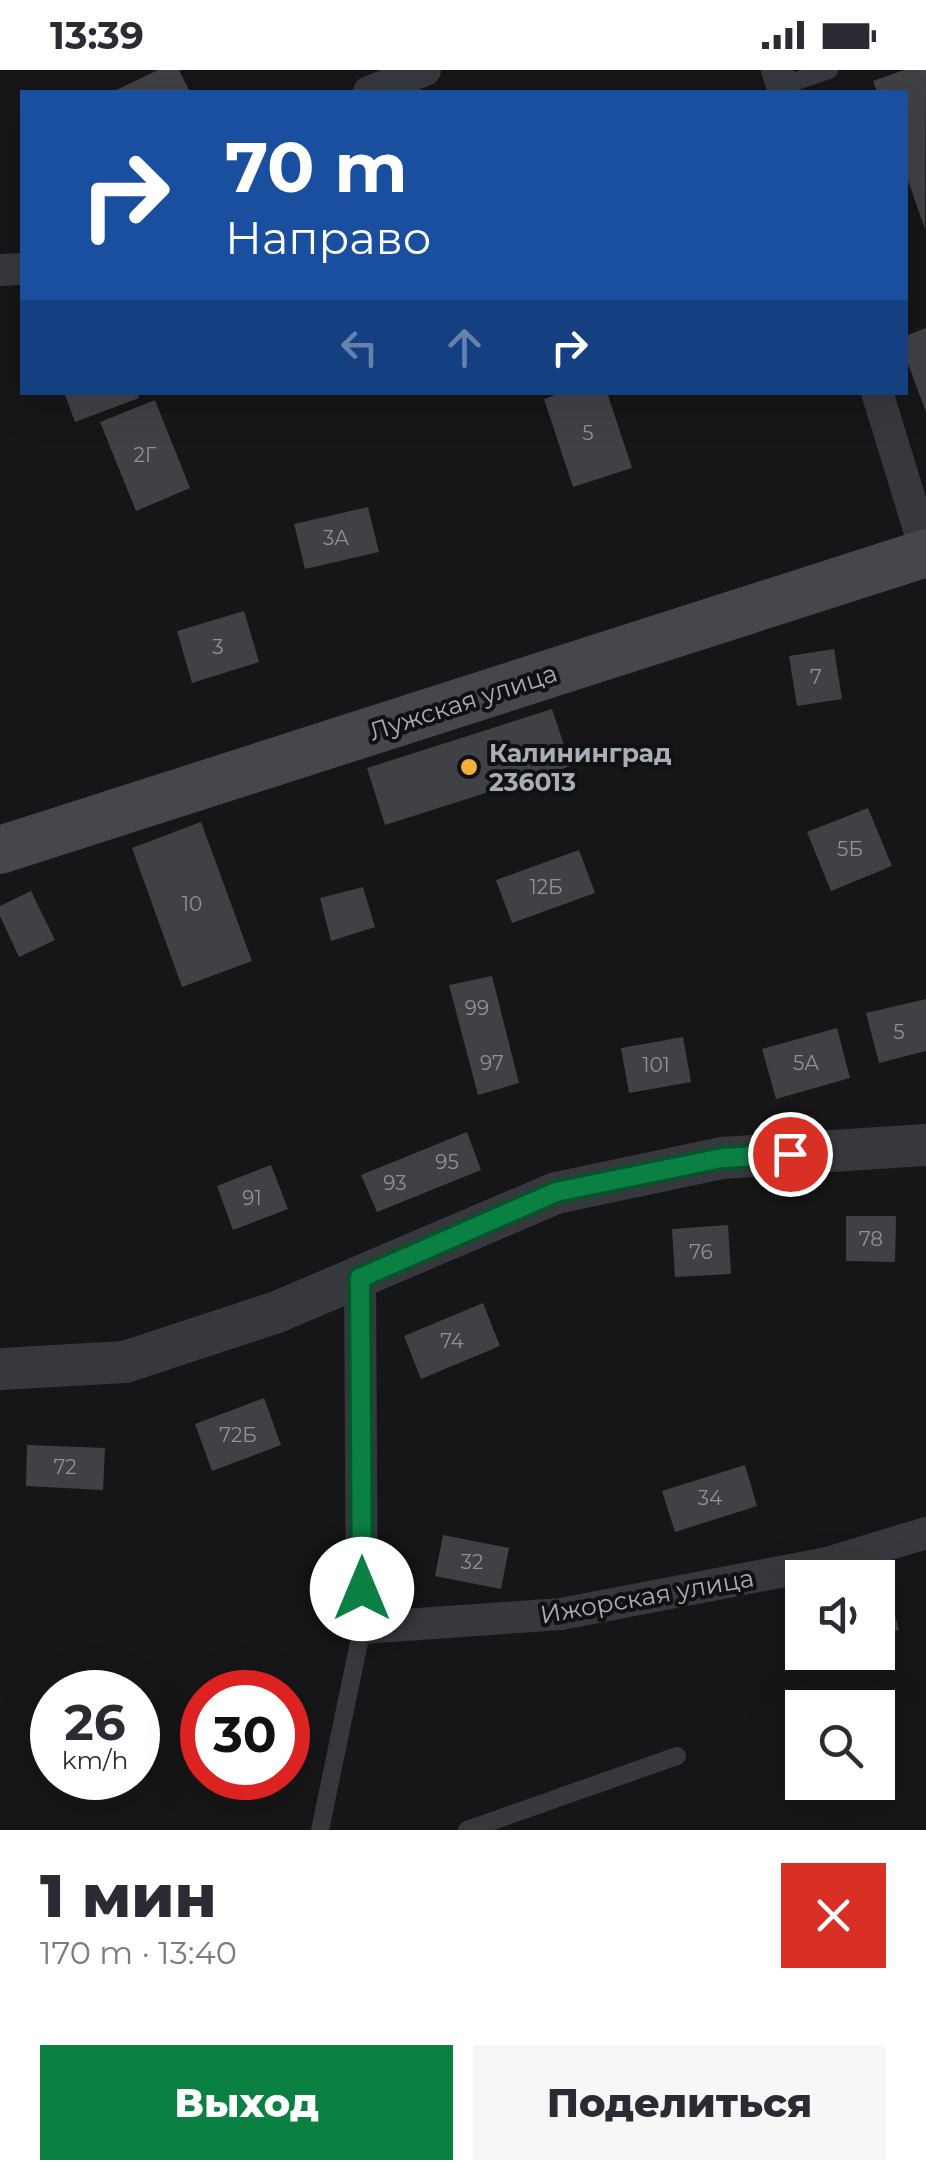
<!DOCTYPE html>
<html lang="ru">
<meta charset="utf-8">
<style>
:root{--surface:#fff;--page:#f7f7f7;--text:#2b2b33;--muted:#7c7c81;--accent:#0b8043}
body{margin:0;font-family:Montserrat,sans-serif;background:var(--page);color:var(--text);height:100vh;display:flex;flex-direction:column;font-size:38px;white-space:nowrap}
*{box-sizing:border-box;margin:0}
p{font-size:32px;color:var(--muted)}
.icon{flex:none;width:55px;height:55px;fill:none;stroke:currentColor;stroke-width:2;stroke-linecap:round;stroke-linejoin:round}
.map{position:relative;height:1760px;overflow:hidden}
.sheet{display:flex;flex-direction:column;background:var(--surface);flex:1}
.sheet>*{flex:none}
.guide{position:absolute;left:20px;top:20px;width:888px;height:305px;border-radius:0px;box-shadow:0 10px 40px #0002;background:#1a4fa0;color:#fff;overflow:hidden}
.buttons{position:absolute;left:785px;top:1490px;display:grid;gap:20px}
.buttons a{display:grid;place-items:center;width:110px;height:110px;border-radius:0px;background:var(--surface);box-shadow:0 10px 40px #0002;font-size:50px}
.speed{position:absolute;left:30px;top:1600px;display:flex;gap:20px;font-size:50px;font-weight:700;text-align:center}
.speed>*{display:grid;place-content:center;width:130px;height:130px;border-radius:50%;background:var(--surface);box-shadow:0 10px 40px #0002;line-height:1}
.speed small{font-size:25px;font-weight:400}
.speed .limit{border:15px solid #d22;background:#fff;color:#111}
.pin{position:absolute;display:grid;place-items:center;width:85px;height:85px;color:#fff;margin:-42px;border:5px solid #fff;border-radius:50%;box-shadow:0 2px 10px #0007}
.me{position:absolute;width:110px;margin:-55px;rotate:0deg;stroke-linejoin:round;filter:drop-shadow(0 0 8px #0008)}
.turn{display:flex;align-items:center;gap:35px;height:210px;padding:0 40px;font-size:45px}
.turn .icon{width:130px;height:130px;stroke-width:2.5}
.turn b{display:block;font-size:70px;line-height:85px}
.lanes{display:flex;align-items:center;height:95px;padding:0 40px;background:#0003;justify-content:center;gap:50px;direction:ltr}
.lanes .off{opacity:.35}
.round{display:grid;place-items:center;flex:none;width:105px;height:105px;border-radius:0px;background:var(--page)}
.overview{display:flex;align-items:center;justify-content:space-between;height:170px;padding:0 40px}
h1{font-size:60px;font-weight:800;line-height:75px}
.action{display:flex;gap:20px;margin-top:auto;padding:20px 40px}
.action a{flex:1;height:115px;border-radius:0px;background:var(--accent);color:#fff;font-size:40px;font-weight:800;line-height:115px;text-align:center}
.action a+a{background:var(--page);color:var(--text)}
.status{display:flex;justify-content:space-between;align-items:center;height:70px;padding:0 50px;background:var(--surface);direction:ltr}
.status svg{height:28px;fill:currentColor}
.map>svg:first-child{display:block}
</style>
<div class="status"><b>13:39</b><svg viewBox="0 0 49 12"><path d="M0 12V9h3v3zM5 12V6h3v6zM10 12V3h3v9zM15 12V0h3v12zM26 1h20v11H26zM47 4h2v5h-2z"/></svg></div>
<div class="map">
<svg width="926" height="1760" viewBox="0 0 926 1760">
<rect width="100%" height="100%" fill="#161618"/>
<path fill="#404145" d="M158,0H179L190,22H112Z
M904,0H926L925,159L905,102V22H877L873,11Z
M926,258V342L905,286V266Z
M64,322H137L139,328L75,352Z
M564,322H607L632,398L573,417L544,329Z
M155,330L190,418L136,441L100,352Z
M368,437L379,482L305,499L294,454Z
M244,541L259,592L192,613L177,561Z
M834,579L842,629L797,636L789,586Z
M552,639L571,696L385,755L367,698Z
M868,738L892,796L831,821L807,762Z
M201,752L252,891L182,917L132,778Z
M579,780L595,823L512,853L496,810Z
M363,817L375,857L331,871L320,828Z
M31,821L55,870L19,887L0,846V836Z
M492,906L519,1013L478,1025L449,915Z
M926,929V981L879,993L866,943Z
M837,958L850,1008L776,1029L762,979Z
M683,967L691,1012L629,1023L621,978Z
M467,1062L481,1100L377,1142L361,1105Z
M271,1095L288,1139L233,1160L217,1116Z
M846,1146H896L895,1192L846,1191Z
M728,1155L731,1204L675,1207L672,1159Z
M483,1233L500,1276L421,1309L404,1266Z
M264,1328L281,1375L212,1401L195,1354Z
M27,1375L105,1378L103,1420L26,1416Z
M745,1395L757,1436L675,1462L662,1421Z
M443,1465L509,1478L501,1519L435,1506Z
M888,1519L899,1560L878,1566V1522Z"/>
<g fill="none" stroke-linecap="round" stroke-linejoin="round">
<path stroke="#37383d" stroke-width="18" d="M782,16L829,0
M320,1760L362,1558
M467,1760L677,1686"/>
<path stroke="#37383d" stroke-width="32" d="M777,0L784,22
M369,22L425,0
M0,200L22,199
M877,322L926,482
M360,1208L362,1558L561,1544L827,1493L926,1463"/>
<path stroke="#37383d" stroke-width="42" d="M0,1299L125,1292L277,1242L556,1123L722,1088L926,1075"/>
<path stroke="#45474d" stroke-width="48" d="M0,780L926,483"/>
</g>
<g fill="none" stroke-linecap="round" stroke-linejoin="round">
<defs>
<path id="route" d="M362,1519L360,1208L556,1122L722,1088L790,1084"/>
</defs>
<use href="#route" stroke="#07532c" stroke-width="25"/>
<use href="#route" stroke="#0b8043" stroke-width="18"/>
</g>
<circle fill="#f2b134" stroke="#111113" stroke-width="4" cx="469" cy="697" r="10"/>
<g text-anchor="middle" stroke-width="8" stroke-linejoin="round" paint-order="stroke">
<g font-size="20" fill="#8e929b">
<text x="588" y="370">5</text>
<text x="145" y="392">2Г</text>
<text x="336" y="475">3А</text>
<text x="218" y="584">3</text>
<text x="816" y="614">7</text>
<text x="850" y="786">5Б</text>
<text x="546" y="824">12Б</text>
<text x="192" y="841">10</text>
<text x="477" y="945">99</text>
<text x="899" y="969">5</text>
<text x="492" y="1000">97</text>
<text x="806" y="1000">5А</text>
<text x="656" y="1002">101</text>
<text x="447" y="1099">95</text>
<text x="395" y="1120">93</text>
<text x="252" y="1135">91</text>
<text x="871" y="1176">78</text>
<text x="701" y="1189">76</text>
<text x="452" y="1278">74</text>
<text x="238" y="1372">72Б</text>
<text x="65" y="1404">72</text>
<text x="710" y="1435">34</text>
<text x="472" y="1499">32</text>
</g>
<g font-size="25" fill="#a8adb8" stroke="#111113">
<text transform="translate(463 632) rotate(-18)" y="9">Лужская улица</text>
<text transform="translate(647 1526) rotate(-10)" y="9">Ижорская улица</text>
</g>
<g font-size="25" font-weight="bold" fill="#a8adb8" stroke="#111113" text-anchor="start">
<text x="489" y="692">Калининград<tspan x="489" dy="29">236013</tspan></text>
</g>
</g>
</svg>
<div class="buttons">
<a><svg class="icon" aria-label="sound" viewBox="0 0 24 24"><path d="M4 9h4l5-4v14l-5-4H4zM17 9q2 3 0 6"/></svg></a>
<a><svg class="icon" aria-label="search" viewBox="0 0 24 24"><circle cx="10" cy="10" r="6"/><path d="M15 15l6 6"/></svg></a>
</div>
<div class="speed"><div>26<small>km/h</small></div><div class="limit">30</div></div>
<div class="pin" style="left:790px;top:1084px;background:#d93025"><svg class="icon" aria-label="arrive" viewBox="0 0 24 24"><path d="M6 21V4h12l-3 4 3 4H6"/></svg></div>
<svg class="me" style="left:362px;top:1519px" viewBox="-20 -20 40 40"><circle r="19" fill="#fff"/><path d="M0-13L10 11 0 6-10 11z" fill="#0b8043"/></svg>
<div class="guide">
<div class="turn"><svg class="icon" aria-label="right" viewBox="0 0 24 24"><path d="M7 20v-9h11M14 6l5 5-5 5"/></svg><div><b>70 m</b>Направо</div></div>
<div class="lanes"><svg class="icon off" aria-label="left" viewBox="0 0 24 24"><path d="M17 20v-9H6M10 6l-5 5 5 5"/></svg><svg class="icon off" aria-label="ahead" viewBox="0 0 24 24"><path d="M12 20V5M6 11l6-6 6 6"/></svg><svg class="icon" aria-label="right" viewBox="0 0 24 24"><path d="M7 20v-9h11M14 6l5 5-5 5"/></svg></div>
</div>
</div>
<section class="sheet">
<div class="overview"><div><h1>1 мин</h1><p>170 m · 13:40</p></div><a class="round" style="background:#d93025;color:#fff"><svg class="icon" aria-label="close" viewBox="0 0 24 24"><path d="M6 6l12 12M18 6L6 18"/></svg></a></div>
<div class="action"><a>Выход</a><a>Поделиться</a></div>
</section>
